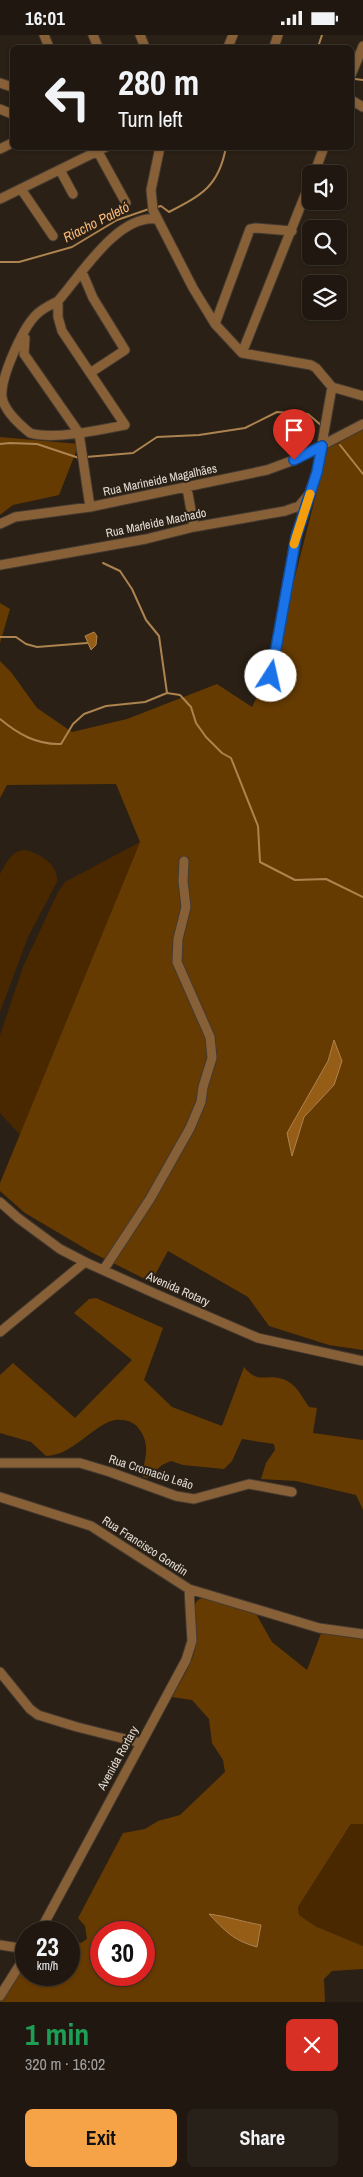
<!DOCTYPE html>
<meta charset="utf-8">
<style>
:root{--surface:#201810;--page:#282119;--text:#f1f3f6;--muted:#a2a09f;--line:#3d3730;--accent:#f5a346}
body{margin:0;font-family:"Archivo Narrow",sans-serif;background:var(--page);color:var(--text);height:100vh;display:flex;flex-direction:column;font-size:19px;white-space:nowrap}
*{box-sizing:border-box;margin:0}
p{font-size:16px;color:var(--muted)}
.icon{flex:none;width:28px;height:28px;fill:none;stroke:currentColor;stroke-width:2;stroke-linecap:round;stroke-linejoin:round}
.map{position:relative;height:1967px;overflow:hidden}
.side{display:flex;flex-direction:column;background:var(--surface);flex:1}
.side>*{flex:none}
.guide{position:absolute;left:10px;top:10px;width:344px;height:105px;border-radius:8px;box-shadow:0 1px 4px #0004,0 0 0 1px var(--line);background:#201810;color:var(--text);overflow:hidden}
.tools{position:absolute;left:302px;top:130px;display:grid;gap:10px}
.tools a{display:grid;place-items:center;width:45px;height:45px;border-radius:8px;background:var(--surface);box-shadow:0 1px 4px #0004,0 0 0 1px var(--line);font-size:25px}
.speed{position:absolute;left:15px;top:1886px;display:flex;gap:10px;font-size:25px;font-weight:700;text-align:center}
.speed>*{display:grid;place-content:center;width:65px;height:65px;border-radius:50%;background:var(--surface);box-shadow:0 1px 4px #0004,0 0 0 1px var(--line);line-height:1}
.speed small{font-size:12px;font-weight:400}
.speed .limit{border:8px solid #d22;background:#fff;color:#111}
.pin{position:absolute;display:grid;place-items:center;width:42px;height:42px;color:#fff;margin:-51px -21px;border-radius:50% 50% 50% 0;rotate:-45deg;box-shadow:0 0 5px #0007}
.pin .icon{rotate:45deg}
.me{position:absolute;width:55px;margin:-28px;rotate:10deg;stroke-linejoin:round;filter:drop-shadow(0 0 4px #0008)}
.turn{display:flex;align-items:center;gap:18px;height:105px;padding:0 25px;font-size:22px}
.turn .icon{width:65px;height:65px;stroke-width:2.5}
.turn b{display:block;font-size:35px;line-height:42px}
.round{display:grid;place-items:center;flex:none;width:52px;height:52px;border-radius:8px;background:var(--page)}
.summary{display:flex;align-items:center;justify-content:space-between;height:85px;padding:0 25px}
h1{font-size:30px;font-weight:800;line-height:38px;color:#1e9e55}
.cta{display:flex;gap:10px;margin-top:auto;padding:10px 25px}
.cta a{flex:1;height:58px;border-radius:8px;background:var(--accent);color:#111;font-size:20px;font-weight:800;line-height:58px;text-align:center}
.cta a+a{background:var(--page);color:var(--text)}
.status{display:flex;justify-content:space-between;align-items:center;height:35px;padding:0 25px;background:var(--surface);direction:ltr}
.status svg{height:14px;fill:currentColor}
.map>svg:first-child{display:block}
</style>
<div class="status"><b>16:01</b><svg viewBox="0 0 49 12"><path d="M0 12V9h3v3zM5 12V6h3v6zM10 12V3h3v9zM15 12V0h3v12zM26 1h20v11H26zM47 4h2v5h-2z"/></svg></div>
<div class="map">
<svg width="363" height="1967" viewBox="0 0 363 1967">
<rect width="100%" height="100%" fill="#2a2015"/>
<path fill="#492800" d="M140,807L20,1100L0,1078V1000L23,932L58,857L65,847Z
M25,815C40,818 59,830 57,847L28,902L0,977V839C7,827 11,816 25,815Z
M352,1788L363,1789V1911L315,1891L299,1880L298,1872Z"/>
<path fill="#663b02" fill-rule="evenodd" d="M352,393L363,394V1315L329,1310L269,1291L248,1262L168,1216L151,1247L91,1217L25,1178L0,1156V1148L140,807L116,749L7,750L0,763V626L11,637L37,673L72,697L127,684L217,649L252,672L272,631L328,413ZM334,1006V1050L304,1082L292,1119L309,1061L328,1026Z
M0,402L79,409L59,460L13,470L0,480Z
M0,568L10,574L0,608Z
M96,1263L163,1293L144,1345L172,1372L222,1391L244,1332C259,1350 265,1338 283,1344C297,1349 301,1361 309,1372L317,1373L313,1398L363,1405V1475L356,1460L296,1446L261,1444L266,1428L275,1415L274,1409L242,1404L232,1426L224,1434L183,1430L171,1426L162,1430L148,1443L143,1442L142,1438C146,1422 150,1408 139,1394C134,1386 121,1383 111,1386C88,1395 72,1420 46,1421L31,1407L0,1398V1340L13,1328L75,1383L132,1325L74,1278L89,1264Z
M206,1562L255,1577L272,1607L307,1635L322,1596L363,1601V1789H351L298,1872L299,1880L315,1891L363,1911V1934L332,1936L324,1944L325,1967H0L26,1921V1940H69V1912L76,1907L81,1908L87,1904L85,1891L78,1883L123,1798L145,1794L158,1786L180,1780L225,1737L223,1725L212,1708L209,1684L192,1665L172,1662C180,1646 194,1627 196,1609C198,1596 191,1583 195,1570C197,1564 201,1563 206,1562ZM210,1880L261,1890L257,1912C236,1908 224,1895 210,1880ZM101,1898H144V1940H101Z"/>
<path fill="#965d17" stroke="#ad8350" d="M94,597L97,601L96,610L91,615L85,601Z
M334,1005L342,1026L334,1050L304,1082L292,1121L287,1098L328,1026Z
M209,1879C227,1881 243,1887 261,1890L257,1912C234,1906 225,1896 209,1879Z"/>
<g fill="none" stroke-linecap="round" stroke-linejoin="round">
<path stroke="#ad8350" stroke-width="2" d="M318,12L322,0
M355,44L363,45
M157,172L161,171L169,177C202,160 219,151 226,112
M0,227H19L72,212L117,185L149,174
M0,409L10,408L37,409L79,423
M340,410L363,439
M86,422L133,418L157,402L199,400L245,393L277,377L308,379L322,391
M103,528L120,536L132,554L146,585L159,601L167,658
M0,602H16L26,609L37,612L87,608
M0,684C18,699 37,710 61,709L73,689L84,679L106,671L145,667L167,658L180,660L191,672L196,688L206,702L222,718L231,723L258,791L260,827L295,845L326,844L363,862"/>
<defs>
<path id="minor" d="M44,0L49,12
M93,0L98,12
M140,0L145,12
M228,12L233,0
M274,12L278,0
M351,40L363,11
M0,48L12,52
M351,65L363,72
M0,74L12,79
M160,112L151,155L153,175L193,253L215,289L242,318L311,330L316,333L332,352L363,361
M0,114L12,108
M98,117L126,168
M60,135L73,159
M314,139L324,112
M21,154L53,201
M0,164L106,112
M82,237L93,263L125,315L90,338
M58,266V282L62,296L125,390C100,395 54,405 30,398C20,390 4,375 2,362C0,343 22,295 35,281C41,274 50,270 58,266C81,240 117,180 156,184
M215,289L250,194L256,193L292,196
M25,303L24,319L79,398L90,472
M242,318L311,145
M187,453L194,492
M0,489L15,482L90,472L267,435L294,425L363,389
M0,530L146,504L194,492L285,476L299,471L310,458
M271,641L296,501L317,437L332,352
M0,1167L18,1183L60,1214L85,1227L156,1259L258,1303L363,1326
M104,1234L150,1164L190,1093L201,1067L203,1052L212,1023L210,1002L177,927L178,904L186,872L183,846L184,826
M0,1297L85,1227
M0,1428H80L110,1437L176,1461L194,1464L249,1449L292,1457
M0,1462L91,1491L189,1554L319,1593L363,1599
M0,1637L30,1674L38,1680L77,1692L141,1708
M39,1898L186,1625L192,1606L189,1554
M0,1910L26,1914
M0,1961L26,1920"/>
</defs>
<use href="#minor" stroke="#443a30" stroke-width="11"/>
<use href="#minor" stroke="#886038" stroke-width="9"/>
</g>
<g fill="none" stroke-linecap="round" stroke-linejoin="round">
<defs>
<path id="route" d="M271,641L296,502L317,437L322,411L294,425"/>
</defs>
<use href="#route" stroke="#114b97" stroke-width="12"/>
<use href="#route" stroke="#1a73e8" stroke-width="9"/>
<path stroke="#f59e0b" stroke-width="9" d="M294,509L310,459"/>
</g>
<g text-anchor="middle" stroke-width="4" stroke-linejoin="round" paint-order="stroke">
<g font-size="12" fill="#e4ddd6" stroke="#2a2015">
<text transform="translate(160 445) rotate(-12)" y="4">Rua Marineide Magalhães</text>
<text transform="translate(156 488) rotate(-12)" y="4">Rua Marleide Machado</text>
<text transform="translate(178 1254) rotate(24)" y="4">Avenida Rotary</text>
<text transform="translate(151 1437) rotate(18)" y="4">Rua Cromacio Leão</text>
<text transform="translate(145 1511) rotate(33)" y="4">Rua Francisco Gondin</text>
<text transform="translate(118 1723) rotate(-61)" y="4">Avenida Rortary</text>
</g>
<g font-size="14" font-style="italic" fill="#fbba79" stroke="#2a2015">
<text transform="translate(96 187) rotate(-27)" y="5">Riacho Paletó</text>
</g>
</g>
</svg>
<div class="tools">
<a><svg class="icon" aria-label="sound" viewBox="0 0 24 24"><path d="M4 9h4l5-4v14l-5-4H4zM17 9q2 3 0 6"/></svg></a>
<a><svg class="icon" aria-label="search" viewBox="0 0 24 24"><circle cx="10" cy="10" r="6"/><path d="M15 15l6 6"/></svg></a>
<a><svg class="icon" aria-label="layers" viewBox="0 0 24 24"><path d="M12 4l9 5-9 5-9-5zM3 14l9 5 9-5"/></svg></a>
</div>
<div class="speed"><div>23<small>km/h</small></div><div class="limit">30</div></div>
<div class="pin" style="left:294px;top:425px;background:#d93025"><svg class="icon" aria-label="arrive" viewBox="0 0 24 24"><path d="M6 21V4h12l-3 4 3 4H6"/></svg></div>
<svg class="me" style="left:271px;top:641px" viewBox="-20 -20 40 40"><circle r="19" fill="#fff"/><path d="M0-13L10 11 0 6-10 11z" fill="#1a73e8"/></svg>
<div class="guide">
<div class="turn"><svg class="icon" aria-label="left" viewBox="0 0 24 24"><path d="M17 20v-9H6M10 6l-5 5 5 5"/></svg><div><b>280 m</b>Turn left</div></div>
</div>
</div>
<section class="side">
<div class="summary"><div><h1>1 min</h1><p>320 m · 16:02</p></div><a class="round" style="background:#d93025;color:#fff"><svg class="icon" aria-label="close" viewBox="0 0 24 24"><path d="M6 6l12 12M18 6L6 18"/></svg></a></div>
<div class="cta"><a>Exit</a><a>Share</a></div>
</section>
